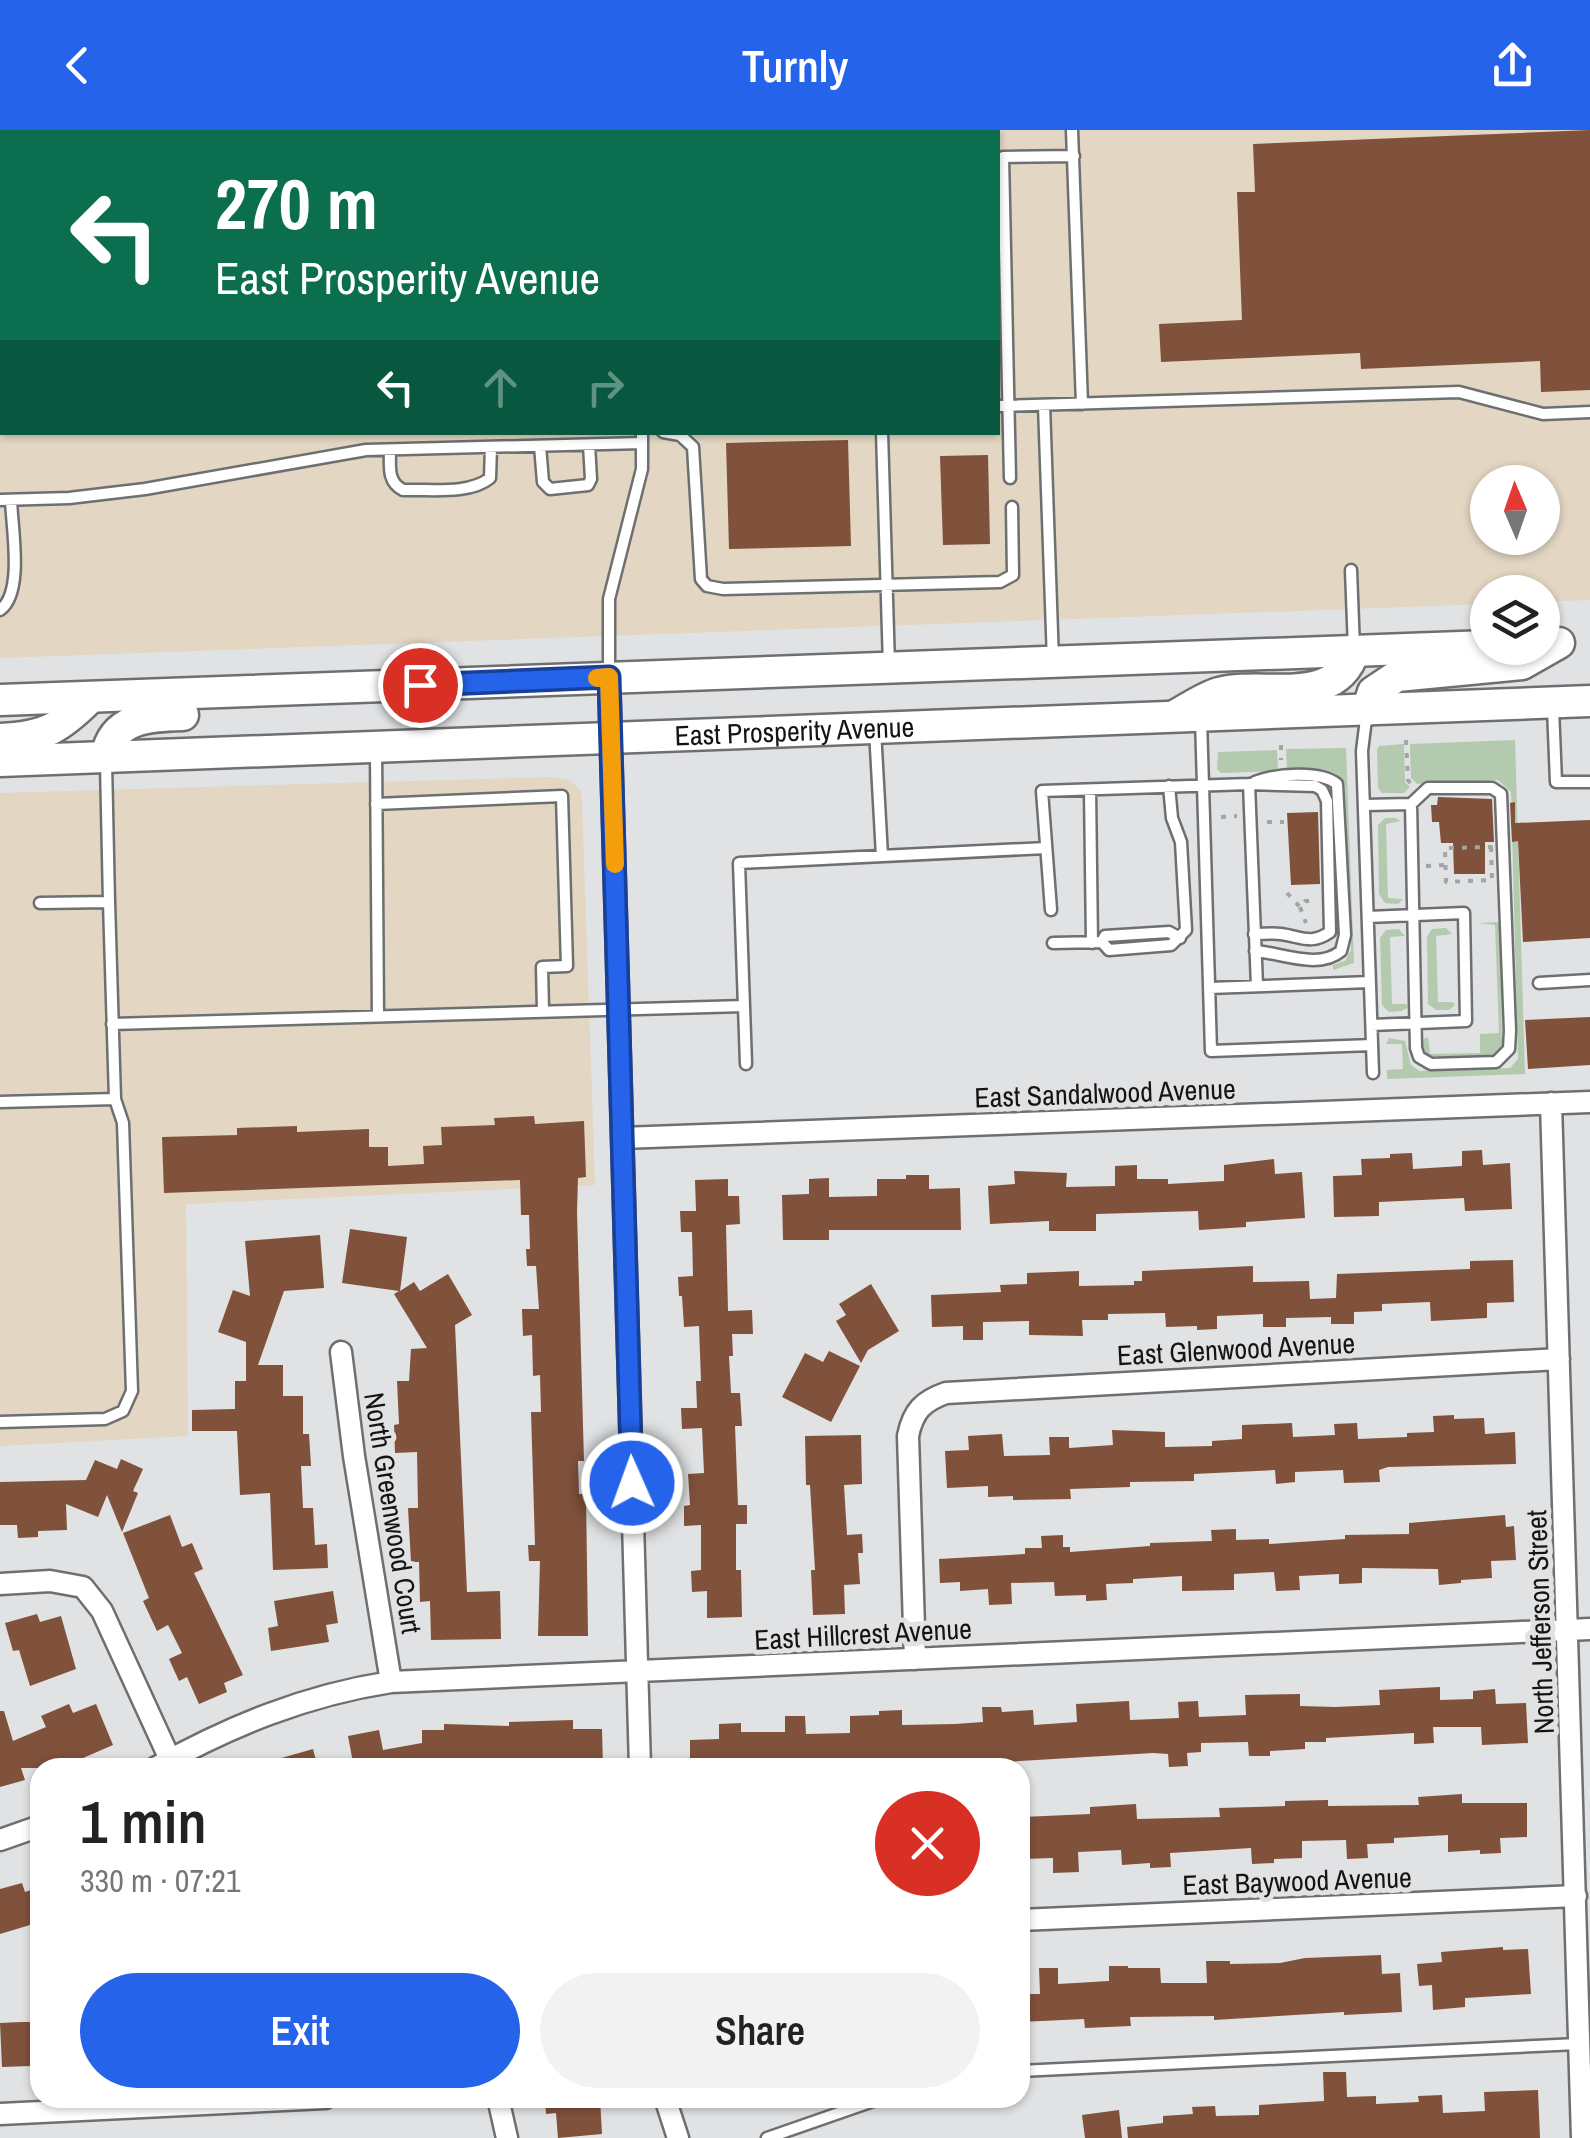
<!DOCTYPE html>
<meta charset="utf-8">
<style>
:root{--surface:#fff;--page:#f2f2f2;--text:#222;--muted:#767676;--accent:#2563eb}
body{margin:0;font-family:"Archivo Narrow",sans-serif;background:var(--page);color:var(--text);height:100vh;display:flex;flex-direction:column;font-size:38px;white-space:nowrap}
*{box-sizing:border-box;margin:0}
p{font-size:32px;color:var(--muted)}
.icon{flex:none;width:55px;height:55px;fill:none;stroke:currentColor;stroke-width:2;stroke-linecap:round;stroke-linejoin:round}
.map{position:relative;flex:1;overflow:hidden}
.side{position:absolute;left:30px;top:1628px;width:1000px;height:350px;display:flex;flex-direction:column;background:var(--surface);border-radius:30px;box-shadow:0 2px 8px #0004}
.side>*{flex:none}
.top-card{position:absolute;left:0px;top:0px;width:1000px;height:305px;box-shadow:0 2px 8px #0004;background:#0b6e4f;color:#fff;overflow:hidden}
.needle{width:65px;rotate:358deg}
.tools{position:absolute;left:1470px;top:335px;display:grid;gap:20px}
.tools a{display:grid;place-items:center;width:90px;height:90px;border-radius:50%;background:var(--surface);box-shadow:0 2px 8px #0004;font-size:50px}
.pin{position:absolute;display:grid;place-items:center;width:85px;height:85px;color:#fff;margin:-42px;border:5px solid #fff;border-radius:50%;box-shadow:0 2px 10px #0007}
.me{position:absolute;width:110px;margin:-55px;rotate:358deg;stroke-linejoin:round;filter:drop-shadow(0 0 8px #0008)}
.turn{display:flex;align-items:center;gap:35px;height:210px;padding:0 50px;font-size:45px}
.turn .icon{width:130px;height:130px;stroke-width:2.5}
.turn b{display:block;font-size:70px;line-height:85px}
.lanes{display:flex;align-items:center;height:95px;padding:0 50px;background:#0003;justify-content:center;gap:50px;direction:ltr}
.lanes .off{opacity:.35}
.round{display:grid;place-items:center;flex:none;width:105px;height:105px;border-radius:52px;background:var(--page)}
.overview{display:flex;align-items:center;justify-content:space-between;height:170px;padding:0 50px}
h1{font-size:60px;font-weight:600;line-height:75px}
.action{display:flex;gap:20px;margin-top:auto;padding:20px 50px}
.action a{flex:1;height:115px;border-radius:60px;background:var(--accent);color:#fff;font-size:40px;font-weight:600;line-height:115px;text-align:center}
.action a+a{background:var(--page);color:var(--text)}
header{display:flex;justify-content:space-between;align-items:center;height:130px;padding:0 50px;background:var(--accent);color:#fff;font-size:45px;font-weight:600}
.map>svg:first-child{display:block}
</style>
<header><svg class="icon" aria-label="back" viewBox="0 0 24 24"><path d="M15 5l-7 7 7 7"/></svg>Turnly<svg class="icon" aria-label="share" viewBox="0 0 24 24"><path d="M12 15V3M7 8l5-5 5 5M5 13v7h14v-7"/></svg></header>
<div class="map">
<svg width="1590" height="2008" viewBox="0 0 1590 2008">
<rect width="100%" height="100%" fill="#e0e2e4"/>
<path fill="#e3d6c2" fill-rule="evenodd" d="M0,0H1590V470L1543,472L1542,462H1488L1487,474L0,528ZM2,2H998V302H2ZM1488,352H1542V408H1488Z
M550,647L569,650L581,661L582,671L595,1055L186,1074L188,1306L0,1316V663Z"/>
<path fill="#b3caaf" d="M1515,610L1525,944L1387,949V940L1403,939L1402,914H1386L1389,908L1405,911L1411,935L1420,941L1510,938L1518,929L1511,662L1498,650L1417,654L1411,648L1410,614Z
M1404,614L1405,652L1410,657L1404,663H1382L1378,658L1377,620L1379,616Z
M1346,618L1354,833L1333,840V835L1345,831L1351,820L1345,654C1334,633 1308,640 1287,640L1286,619Z
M1277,620L1278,641L1221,643L1217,639L1218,622Z
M1385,688H1396L1400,691L1386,694L1388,768L1403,769L1398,774L1385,773L1379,764L1378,695Z
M1500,792L1502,917L1491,926H1428L1420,913L1425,908L1428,907L1430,924L1480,923V904L1499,903L1495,795L1479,793Z
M1446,798L1452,804L1436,806L1438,872H1453L1455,875L1449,880H1436L1428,874L1427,807L1432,799Z
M1399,799L1405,806L1390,807L1392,874H1406L1408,877L1402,881L1389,882L1382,875L1380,808L1386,800Z"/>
<path fill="#80513b" d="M1590,0V260L1541,262L1540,231L1361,239L1360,223L1161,232L1159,194L1242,190L1237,62H1255L1253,14Z
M848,310L851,416L729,419L726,313Z
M988,325L990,414L943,415L940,326Z
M1438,667L1492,669L1494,712H1485V744H1454L1453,713H1441L1439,692H1432L1431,675H1437Z
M1515,672V693L1590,690V808L1523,812L1518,711L1512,712L1510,673Z
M1318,682L1320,754L1291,755L1287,683Z
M1590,887V935L1528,939L1525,890Z
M534,986L535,994L584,991L586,1047L578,1048L577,1082L584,1331H578L579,1364H586L588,1506H538L540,1431H529L528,1415H535L531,1282H541L540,1245L533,1246L532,1205L523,1206L522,1179H539L536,1136H527L526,1119H530L529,1085H521L520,1050L164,1063L162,1007L237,1005V998L297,996V1002L369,999V1017H388V1036L424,1034L423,1016L442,1015L441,997L495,995L494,988Z
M1482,1020L1483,1035L1510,1033L1512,1079L1465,1081L1464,1068L1379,1072V1086L1334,1087L1333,1046L1362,1045L1361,1029L1390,1028V1024L1412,1023L1413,1039L1462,1036V1021Z
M1274,1029L1275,1044L1302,1042L1305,1088L1246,1092V1097L1199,1100L1198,1081L1096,1084V1101H1049V1091L990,1094L988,1056L1015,1054L1014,1041L1067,1043L1066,1057L1115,1056V1036L1137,1035V1049H1168V1054L1224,1051V1035Z
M906,1045H929V1059L960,1058L961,1100H829V1110H783L782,1065L809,1064V1049L829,1048V1067L877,1066V1049H906Z
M728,1049V1066H739L740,1094L726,1095L728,1181L752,1180L753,1204H732L733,1226H729L731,1263H740L742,1296H735L738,1375H747V1394H736V1440H741L742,1487L707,1488V1461L692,1462L691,1441L701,1440V1395L684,1396V1376L690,1375L688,1344L704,1343L702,1298L682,1299L681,1278H697L696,1251H701L699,1196L684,1197L682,1166H679L678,1147L693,1146L692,1102H681L680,1081H696L695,1050Z
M350,1099L407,1107L400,1161L414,1152L420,1161L448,1144L472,1185L455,1195L467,1462L500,1461L501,1509L431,1510L430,1471L420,1472L419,1432H411L408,1378H418L417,1322L395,1323L394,1295L399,1294L397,1251H409L411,1219L427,1218L394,1164L399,1161L342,1153Z
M320,1105L324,1158L284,1161L258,1235H283V1266H303V1304H309L311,1336H301L303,1378H313L315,1415L327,1414L328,1438L273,1440L270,1363L240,1365L237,1301H192V1280L235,1279V1251H246V1212L218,1202L233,1160L250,1166L245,1111Z
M1513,1130L1514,1172L1487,1173V1188L1431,1191L1430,1172L1382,1174V1181L1354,1182V1194H1331V1187L1286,1188V1197H1263V1184L1217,1186V1199L1197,1200V1196L1166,1197L1165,1183L1108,1184V1190H1082L1083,1206L1029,1205V1191L983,1192V1210H963V1196L932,1197L931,1165L1001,1162L1000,1155L1027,1154V1143L1079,1141V1156L1134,1155V1151H1142V1141L1253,1136V1152L1309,1151L1310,1169L1336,1168L1337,1144L1470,1139V1131Z
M871,1154L899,1201L868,1220L861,1233L836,1191L846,1185L839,1174Z
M829,1221L860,1236L831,1292L782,1267L805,1223L823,1232Z
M1454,1285V1289L1484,1288L1485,1304L1515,1302L1516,1334L1388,1337L1379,1340L1380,1352L1344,1353L1343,1340L1295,1342V1352L1276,1354L1275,1340L1194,1344V1351L1130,1352V1357L1070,1359L1071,1369L1013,1370V1366L988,1367V1356L947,1358L945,1321L969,1320L968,1306L1002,1304L1004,1326L1050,1325L1049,1307H1069V1318L1113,1315L1112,1300L1165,1302V1317L1212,1316V1311L1242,1309V1295L1292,1293L1293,1307L1335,1305L1334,1294L1357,1293L1358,1309L1407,1307V1303L1434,1302L1433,1286Z
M861,1305L862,1354L844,1355L847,1405L862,1404L863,1423H858L860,1454L844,1455L845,1484L813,1485L811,1440H815L810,1355H806L805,1306Z
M121,1329L143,1339L133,1361L138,1363L122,1402L107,1365L98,1387L66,1374L67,1400L38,1401V1407L18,1408L17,1395H0V1352L86,1350L95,1330L117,1339Z
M170,1385L182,1417L192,1413L203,1439L194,1443L243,1545L224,1553L227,1562L199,1574L187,1547L179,1551L169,1529L182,1523L168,1495L157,1501L143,1471L149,1468L123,1403Z
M1505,1385L1506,1397L1514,1396L1516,1430L1491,1431L1492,1448L1461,1450V1453L1439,1455L1438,1439L1362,1438V1453L1339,1454V1444L1299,1446L1300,1460L1276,1461L1274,1442L1234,1444V1460L1182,1461V1446L1133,1449V1453L1106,1454L1107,1470L1086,1471V1465L1055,1466L1054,1452L1011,1453L1012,1474L989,1475L988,1459L960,1461V1452L940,1453L939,1429L1025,1424V1418H1042L1041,1406L1063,1405V1417H1070V1422L1150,1416V1413L1212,1411L1211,1400L1236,1399V1410L1269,1409V1414L1345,1409V1405L1409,1404V1393Z
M333,1461L338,1493L326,1495L329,1512L271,1521L268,1498L278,1496L274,1471Z
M37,1484L40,1492L61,1486L76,1539L30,1556L19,1520L13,1521L5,1493Z
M1440,1557V1570L1473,1569V1561L1495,1559L1496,1574L1526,1573L1528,1613L1482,1615L1481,1597H1433L1434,1613L1414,1614V1603L1326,1608V1612H1305V1619L1270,1621V1626H1249L1248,1612L1201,1613V1622L1187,1623L1188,1636L1169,1637L1168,1624L1153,1623L1004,1632L1005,1638H690V1610L719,1609V1594L741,1593V1602H785V1586H805L806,1604L850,1603V1586L879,1585V1581L902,1580V1595L955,1594L983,1592L982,1577H1001L1002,1582L1033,1580L1034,1595L1077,1592L1076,1574L1129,1571L1130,1590L1179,1588L1178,1572L1198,1571L1199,1587L1246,1585L1245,1565L1300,1564V1576L1335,1577L1380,1575L1379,1560Z
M69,1574L73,1583L96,1574L113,1615L60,1638H21L25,1650L0,1657V1581H4L13,1611L46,1597L41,1586Z
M573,1590V1599H602L603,1638H552V1634H509V1638H354L348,1606L379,1600L383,1620L422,1613V1600H444V1594L509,1596V1592Z
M313,1619L318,1638H264V1633Z
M1462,1664V1673H1527V1707L1500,1708L1501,1723L1480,1724V1720L1448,1722V1705L1394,1708V1713L1367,1714L1368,1728L1347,1729L1346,1710L1302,1711V1728L1274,1729V1733L1252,1734L1251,1718L1170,1723L1171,1737L1150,1738V1733L1122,1735L1121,1720L1078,1722L1079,1742L1053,1743V1728L1023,1729L1022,1687L1090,1684V1677L1136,1674L1137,1689L1220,1687L1219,1678L1285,1676V1671L1328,1670V1676L1419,1675L1418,1667Z
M22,1753L25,1762L40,1757V1792L0,1804V1759Z
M1503,1817V1820L1528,1819L1531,1864L1465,1868V1877L1433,1880L1432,1855L1419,1856L1417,1834L1442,1832L1441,1822Z
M1381,1825L1382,1844L1400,1843L1402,1882L1344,1885V1882L1214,1890V1886L1130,1887L1131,1896L1085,1898L1084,1889L1020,1892V1864H1040L1039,1838H1058V1854L1109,1851V1836H1128V1838H1160L1161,1853H1207L1206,1831H1230V1834L1280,1833L1305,1828Z
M21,1892H40V1931L31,1932V1936L2,1937L0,1893Z
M1323,1942H1346L1347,1967L1376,1966V1974L1419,1972L1418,1966L1442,1965L1443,1983L1485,1981L1484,1962L1538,1960L1540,2008H1128L1127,1997L1163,1993V1986L1193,1984L1192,1977L1215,1976L1216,1986L1259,1985V1975L1324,1971Z
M545,1968H600L602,2004L558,2008L556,1983L546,1984Z
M1119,1980L1122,2008H1085L1082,1985Z"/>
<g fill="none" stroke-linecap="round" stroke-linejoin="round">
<defs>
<path id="lane" d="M635,0V2
M1072,0L1082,274
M845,2L902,0
M1044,275L1053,531
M998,276L1459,262L1543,284L1590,282
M663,302L680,305L693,317L701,449L707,456L723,459L1000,452L1013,445L1012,377
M882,302L889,536
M540,316L543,352L550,359L588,355L591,349L589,315
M390,320C390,336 387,352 403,360C430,359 469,365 490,348L491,317
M1010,348L1003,27L1074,26
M0,370L69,368L145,359L366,320L642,313
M1351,440L1354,519
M0,480C24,463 12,399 11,370
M609,546V469L642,339V302
M1553,578L1556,652H1590
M1367,581L1362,621L1373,943
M1201,589L1211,921L1372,915
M875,600L882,726
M376,622L378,886
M1255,652C1275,644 1320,640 1337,654L1345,805L1341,821C1319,840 1282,823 1255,821
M1249,654L1257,856
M1090,660L1092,813
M376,674L562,666L567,836L542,837L543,881
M1365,675L1411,674L1428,658H1492L1501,664L1510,901L1509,919L1496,932L1431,934L1419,927L1416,918L1411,674
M40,773L109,772L106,633
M1051,780L1042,661L1249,654L1315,656L1322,660L1327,671L1330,802C1311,815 1302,807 1281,804C1273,803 1263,804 1254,804
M1368,787L1464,783L1466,891L1372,895
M1102,812L1109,820L1171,815L1186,800L1181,712L1172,688L1169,656
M1053,813L1102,812L1105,806L1169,802L1180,808
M1539,853L1590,850
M1209,858L1370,852
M112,894L744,876
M746,934L739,733L1046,718
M0,972L115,969
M0,1292L105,1289L123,1281L132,1261L123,993L115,969L109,772
M1020,1941L1578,1914
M767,2008L882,1968"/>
<path id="street" d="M609,547L640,1638
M1551,973L1582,2008
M622,1008L1590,972
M341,1222L354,1326L391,1552
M0,1454L50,1451L83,1457L102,1481L174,1638
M915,1529L908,1306C913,1281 923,1271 946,1263L1559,1229
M155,1638C230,1596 306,1565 391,1552L1590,1499
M0,1710L40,1696
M1020,1790L1576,1766
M498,1968L507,2008
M665,1968L678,2008
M0,1984L325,1968"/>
<g id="secondary">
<path d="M0,570L1488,516"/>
<path d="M1367,580L1373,562L1397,546L1522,534L1559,513"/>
<path d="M1176,585C1189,578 1205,567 1219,563C1263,551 1336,579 1354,521"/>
<path d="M0,609C45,607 59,599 90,568"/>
<path d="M106,627C113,587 149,586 183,585"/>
<path id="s1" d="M0,631L1590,571"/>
</g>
</defs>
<use href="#lane" stroke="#6e6f71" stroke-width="15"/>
<use href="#street" stroke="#6e6f71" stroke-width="25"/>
<use href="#secondary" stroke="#6e6f71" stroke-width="35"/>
<path stroke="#a2a4a5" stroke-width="4" stroke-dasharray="5 8" stroke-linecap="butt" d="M1406,610L1408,650L1411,654
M1281,615V630
M1221,687L1237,686
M1267,692H1284
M1491,717L1492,750L1446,752L1445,718Z
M1426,736L1446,735
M1287,763L1300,777L1305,771H1314
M1300,777L1306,793"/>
<use href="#lane" stroke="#fff" stroke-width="10"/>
<use href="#street" stroke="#fff" stroke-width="20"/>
<use href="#secondary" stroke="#fff" stroke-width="30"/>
</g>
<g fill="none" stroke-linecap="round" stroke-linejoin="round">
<defs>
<path id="route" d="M420,555L609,547L632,1353"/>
</defs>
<use href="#route" stroke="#184099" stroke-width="25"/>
<use href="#route" stroke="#2563eb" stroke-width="18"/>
<path stroke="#f59e0b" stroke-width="18" d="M597,548L609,547L615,734"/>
</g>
<g text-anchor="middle" stroke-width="10" stroke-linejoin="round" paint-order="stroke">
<g font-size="28" fill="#141415" stroke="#e0e2e4">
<text dy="10" stroke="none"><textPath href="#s1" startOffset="795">East Prosperity Avenue</textPath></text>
<text transform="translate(1105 963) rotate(-2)" y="10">East Sandalwood Avenue</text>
<text transform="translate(1236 1219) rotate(-3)" y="10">East Glenwood Avenue</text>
<text transform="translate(393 1383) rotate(81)" y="10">North Greenwood Court</text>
<text transform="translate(1540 1492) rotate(-92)" y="10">North Jefferson Street</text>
<text transform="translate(863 1504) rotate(-3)" y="10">East Hillcrest Avenue</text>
<text transform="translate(1297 1751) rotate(-2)" y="10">East Baywood Avenue</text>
</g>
</g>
</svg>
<div class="tools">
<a><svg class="needle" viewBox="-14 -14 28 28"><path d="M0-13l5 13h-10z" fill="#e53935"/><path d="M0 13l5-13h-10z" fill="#767676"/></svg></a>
<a><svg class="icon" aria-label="layers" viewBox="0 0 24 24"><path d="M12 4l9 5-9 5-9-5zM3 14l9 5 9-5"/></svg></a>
</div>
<div class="pin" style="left:420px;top:555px;background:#d93025"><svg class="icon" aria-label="arrive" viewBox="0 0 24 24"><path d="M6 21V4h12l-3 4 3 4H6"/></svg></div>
<svg class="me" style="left:632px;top:1353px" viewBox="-20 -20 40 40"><circle r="17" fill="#2563eb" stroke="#fff" stroke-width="3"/><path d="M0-11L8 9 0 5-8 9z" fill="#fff"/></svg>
<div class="top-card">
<div class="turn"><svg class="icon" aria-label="left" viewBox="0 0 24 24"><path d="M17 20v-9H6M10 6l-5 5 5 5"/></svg><div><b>270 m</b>East Prosperity Avenue</div></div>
<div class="lanes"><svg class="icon" aria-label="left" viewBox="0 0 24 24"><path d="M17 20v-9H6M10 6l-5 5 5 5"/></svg><svg class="icon off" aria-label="ahead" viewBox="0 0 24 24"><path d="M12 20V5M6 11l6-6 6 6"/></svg><svg class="icon off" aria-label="right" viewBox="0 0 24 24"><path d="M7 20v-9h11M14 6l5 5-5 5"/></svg></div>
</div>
<section class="side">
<div class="overview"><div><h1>1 min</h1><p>330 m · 07:21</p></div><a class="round" style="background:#d93025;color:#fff"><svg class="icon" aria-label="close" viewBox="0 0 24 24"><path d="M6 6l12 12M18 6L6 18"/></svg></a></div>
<div class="action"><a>Exit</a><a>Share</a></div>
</section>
</div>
